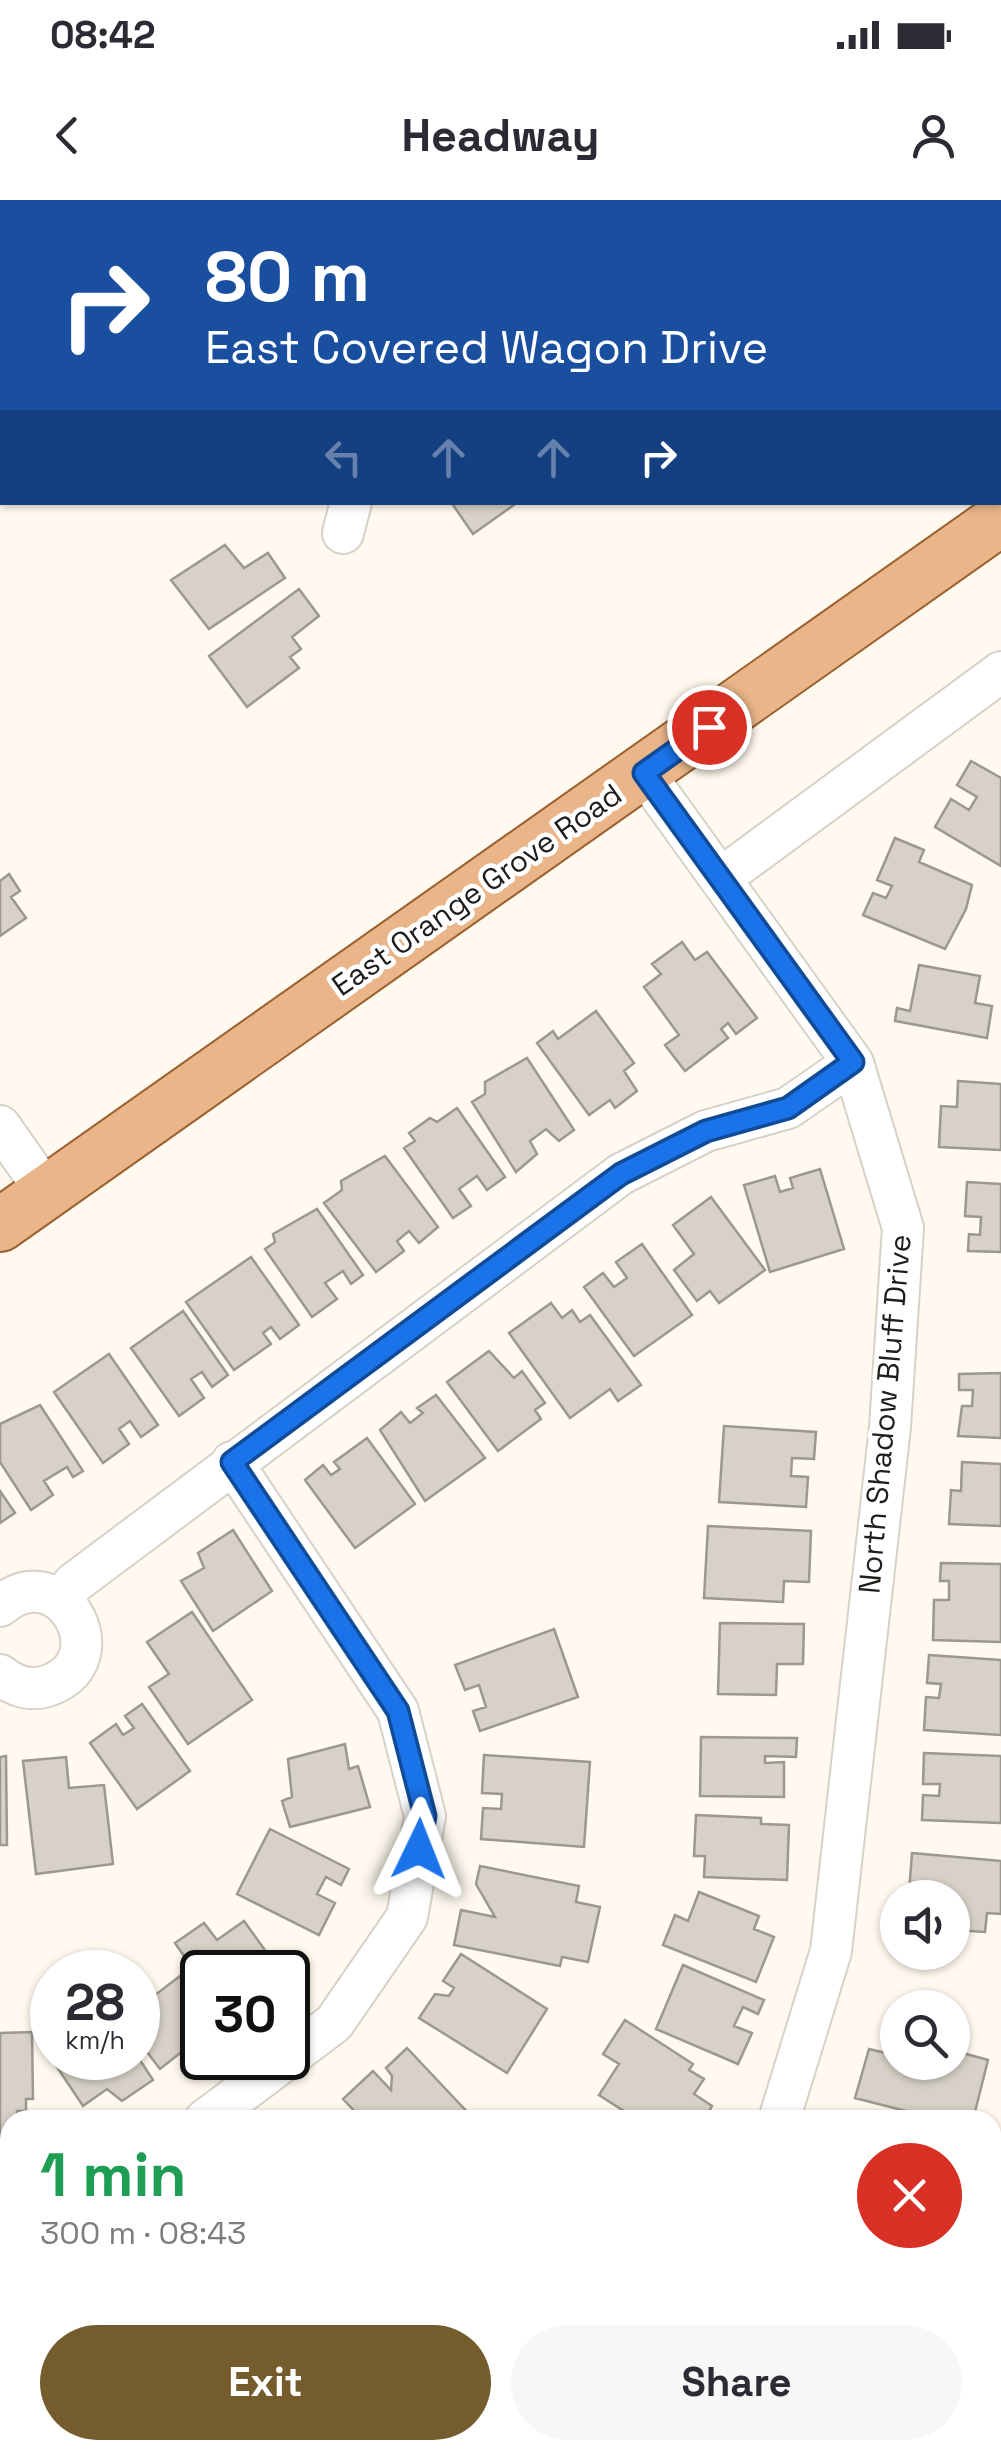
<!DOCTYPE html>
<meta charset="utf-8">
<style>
:root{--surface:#fff;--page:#f7f7f7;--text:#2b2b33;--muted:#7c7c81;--accent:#755c2d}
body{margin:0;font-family:"Space Grotesk",sans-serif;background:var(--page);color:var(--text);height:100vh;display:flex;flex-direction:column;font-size:38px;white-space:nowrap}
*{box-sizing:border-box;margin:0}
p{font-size:32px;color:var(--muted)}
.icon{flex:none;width:55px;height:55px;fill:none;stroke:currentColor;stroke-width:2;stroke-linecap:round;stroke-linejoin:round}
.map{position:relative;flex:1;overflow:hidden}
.details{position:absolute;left:0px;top:1910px;width:1002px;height:350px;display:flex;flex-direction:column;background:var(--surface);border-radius:30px 30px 0 0;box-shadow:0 2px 8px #0004}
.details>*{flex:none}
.guide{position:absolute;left:0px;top:0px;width:1002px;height:305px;box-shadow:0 2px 8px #0004;background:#1a4fa0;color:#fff;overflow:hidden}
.tools{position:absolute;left:880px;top:1680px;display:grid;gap:20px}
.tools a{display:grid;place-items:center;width:90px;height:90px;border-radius:50%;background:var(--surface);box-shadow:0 2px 8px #0004;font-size:50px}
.speed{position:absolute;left:30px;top:1750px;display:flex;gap:20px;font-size:50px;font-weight:700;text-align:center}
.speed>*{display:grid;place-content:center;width:130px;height:130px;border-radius:50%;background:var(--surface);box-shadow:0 2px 8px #0004;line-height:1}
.speed small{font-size:25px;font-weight:400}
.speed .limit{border:5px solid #111;border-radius:15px;background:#fff;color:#111}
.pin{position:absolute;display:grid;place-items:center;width:85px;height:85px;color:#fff;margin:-42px;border:5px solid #fff;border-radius:50%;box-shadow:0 2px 10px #0007}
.me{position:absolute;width:110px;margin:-55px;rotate:2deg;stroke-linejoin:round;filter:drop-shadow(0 0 8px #0008)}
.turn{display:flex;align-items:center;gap:35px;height:210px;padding:0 40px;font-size:45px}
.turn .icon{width:130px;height:130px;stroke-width:2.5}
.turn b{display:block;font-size:70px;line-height:85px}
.lanes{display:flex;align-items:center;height:95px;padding:0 40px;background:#0003;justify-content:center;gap:50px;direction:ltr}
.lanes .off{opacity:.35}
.round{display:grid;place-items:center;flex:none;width:105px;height:105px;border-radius:52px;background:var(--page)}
.overview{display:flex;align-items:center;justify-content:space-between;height:170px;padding:0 40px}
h1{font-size:60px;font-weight:700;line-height:75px;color:#1e9e55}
.primary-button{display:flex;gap:20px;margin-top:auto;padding:20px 40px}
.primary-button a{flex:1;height:115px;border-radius:60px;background:var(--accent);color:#fff;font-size:40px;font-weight:700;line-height:115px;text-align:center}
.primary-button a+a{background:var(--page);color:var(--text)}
.status{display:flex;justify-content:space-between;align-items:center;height:70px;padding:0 50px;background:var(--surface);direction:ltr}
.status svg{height:28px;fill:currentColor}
header{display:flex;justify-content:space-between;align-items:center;height:130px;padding:0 40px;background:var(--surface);font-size:45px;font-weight:700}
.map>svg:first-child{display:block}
</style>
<div class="status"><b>08:42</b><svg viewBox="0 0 49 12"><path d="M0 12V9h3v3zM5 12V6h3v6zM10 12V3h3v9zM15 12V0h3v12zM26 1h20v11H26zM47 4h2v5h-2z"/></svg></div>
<header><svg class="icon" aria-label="back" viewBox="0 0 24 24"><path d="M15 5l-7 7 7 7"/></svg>Headway<svg class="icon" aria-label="person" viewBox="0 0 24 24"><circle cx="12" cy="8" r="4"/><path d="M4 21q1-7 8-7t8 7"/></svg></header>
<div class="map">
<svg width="1001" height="2260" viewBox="0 0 1001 2260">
<rect width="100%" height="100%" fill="#fff9ef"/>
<path fill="#d7d1c7" stroke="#9d988e" stroke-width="2.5" d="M451,302H518L473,334Z
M225,345L244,368L268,353L285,378L209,429L171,380Z
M299,389L319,416L292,437L301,449L290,457L299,468L247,507L209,456Z
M971,561L1001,578V666L935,627L951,599L969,610L977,597L957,585Z
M895,638L924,650L919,662L972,685L966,709L945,749L863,715L873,693L886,698L892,686L877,680Z
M9,674L20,691L11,697L26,718L0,736V681Z
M682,742L695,760L707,752L757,818L736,834L728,823L721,829L728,838L685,871L665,845L679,835L644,787L661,774L652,764Z
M919,765L980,776L975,803L992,806L987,838L895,821L897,808L910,811Z
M596,811L634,863L624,871L637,891L615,908L610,900L589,915L537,843L553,831L558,839Z
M527,858L574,930L559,941L546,929L530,941L537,954L516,972L472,902L485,894V882Z
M958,881L1001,884V950L939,947L941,906L957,907Z
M457,908L505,977L487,990L477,976L459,989L471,1006L453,1018L404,948L415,941L409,933L430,918L437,922Z
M385,956L438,1027L419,1043L409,1031L397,1041L404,1051L376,1072L324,1003L342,990L341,981Z
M820,969L844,1049L770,1072L744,985L775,976L780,992L793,988L790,978Z
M967,982L1001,984V1052L968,1051L969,1034L980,1035L981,1017L965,1016Z
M711,997L765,1070L719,1103L710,1091L697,1101L674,1070L694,1054L673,1025Z
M317,1009L363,1075L351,1084L343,1071L325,1083L337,1099L312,1117L265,1049L275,1042L273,1034Z
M642,1044L692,1115L634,1156L584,1087L603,1073L614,1087L627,1078L616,1062Z
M251,1057L299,1125L280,1139L271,1127L263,1133L271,1144L234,1170L186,1102Z
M551,1103L562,1118L572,1110L580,1122L590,1115L641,1185L618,1201L610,1189L570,1218L509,1133Z
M183,1111L228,1175L212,1187L202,1172L191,1179L204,1198L179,1216L131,1148Z
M489,1151L514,1178L522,1171L545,1203L535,1210L541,1219L498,1251L447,1182Z
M109,1154L158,1225L141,1237L130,1221L119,1229L129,1244L103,1263L54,1192Z
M1001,1173V1238L958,1236L962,1206H972L973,1190H959V1174Z
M436,1195L485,1258L425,1301L380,1230L401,1212L410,1223L423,1213L417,1208Z
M40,1205L83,1271L73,1277L67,1267L44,1281L53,1295L31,1310L0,1262V1224Z
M724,1226L816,1232L814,1259L792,1258L791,1276L808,1277L806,1307L719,1302Z
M367,1238L415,1304L355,1348L305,1280L323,1265L331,1275L340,1269L334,1262Z
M962,1262L1001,1264V1326L949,1324L951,1290L961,1291Z
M0,1291L15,1313L0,1323Z
M708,1326L811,1331L809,1382L784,1381L783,1402L704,1398Z
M233,1330L272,1391L213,1431L181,1381L204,1368L198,1353Z
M941,1363L1001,1364V1442L933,1440L934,1400H949V1381H940Z
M192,1412L252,1500L188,1544L149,1487L169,1474L147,1442Z
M720,1423L804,1424L803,1464H777L776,1495L718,1494Z
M554,1429L578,1497L480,1531L473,1511L486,1507L479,1485L465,1490L455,1465Z
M929,1455L1001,1460V1535L924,1530L926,1497L939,1498L941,1484L927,1483Z
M142,1504L190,1571L137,1609L90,1543L116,1524L123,1535L134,1528L125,1516Z
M701,1537L797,1538L796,1557L765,1556V1563L784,1562V1597L700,1596Z
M345,1544L349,1569L358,1566L370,1607L290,1627L282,1601L292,1597L288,1559Z
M924,1553L1001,1556V1623L922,1620L923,1595L939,1596L940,1584H923Z
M484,1555L590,1562L584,1647L481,1639L483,1608L501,1609L502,1594L482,1593Z
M6,1556L7,1645H0V1557Z
M66,1557L69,1588L104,1585L113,1664L36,1674L23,1561Z
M696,1615L761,1618V1624L789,1625L787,1680L704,1677L705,1656H694Z
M270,1629L349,1669L341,1685L326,1677L317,1694L335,1703L319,1735L237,1694Z
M912,1653L1001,1661V1714L987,1713L985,1732L954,1730L952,1743V1698H924L925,1693H909Z
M480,1666L579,1686L576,1702L600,1707L588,1762L562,1757L560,1766L454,1745L461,1710L495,1717L476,1684Z
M699,1692L759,1716L754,1729L774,1737L756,1782L663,1745L675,1715L688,1721Z
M244,1721L280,1771L202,1772V1782L175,1743L204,1723L217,1740Z
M461,1754L547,1809L507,1873L419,1818L435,1794L449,1796L454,1788L443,1781Z
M683,1765L764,1800L758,1814L743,1807L734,1826L752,1833L738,1864L656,1829Z
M180,1776L202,1806V1849L190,1858L184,1850L160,1869L138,1840V1808Z
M625,1820L693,1864L689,1870L704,1879L694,1894L712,1906L704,1920H638L599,1895L619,1864L603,1854Z
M32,1832L33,1899H26V1911H17L18,1920H10V1940H0V1833Z
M407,1848L472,1917L469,1920H363L343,1899L373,1871L391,1890L392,1876L386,1868Z
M869,1849L898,1856V1862H952V1850L988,1860L973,1920H941L855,1898Z
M52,1853V1858L138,1857L153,1880L122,1901L107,1889L83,1906L49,1855Z
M992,2086L1001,2090V2107L993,2121Z
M10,2185V2222L0,2227V2187Z
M10,2233V2250H33L36,2254L59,2250L63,2260H0V2236Z
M196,2250H249L257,2260H183Z
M259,2250H343L332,2260H268Z
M621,2250H712L719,2260H628Z
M851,2250H884L874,2260H861Z"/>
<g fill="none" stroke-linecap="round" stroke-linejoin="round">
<defs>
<path id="minor" d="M668,2L670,0
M343,333L351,302
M644,573L853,863L903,1028L890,1227L831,1751L779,1920
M721,678L1001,472
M0,926L47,993
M61,1400L74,1383L621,974L706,931L788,908L853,863
M0,1406C61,1354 119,1459 50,1485C32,1492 15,1487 0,1475
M205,1920L334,1823L407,1717L425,1616L398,1511L232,1262
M0,2043L10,2050
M127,2250L130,2260
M454,2260L467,2250"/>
<path id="major" d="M0,1025L1001,319"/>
</defs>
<use href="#minor" stroke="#d7d2c7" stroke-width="44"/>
<use href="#major" stroke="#9a602f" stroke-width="56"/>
<use href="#minor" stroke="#fff" stroke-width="40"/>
<use href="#major" stroke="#e9b589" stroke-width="52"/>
</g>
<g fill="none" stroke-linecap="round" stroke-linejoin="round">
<defs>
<path id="route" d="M419,1649L425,1616L398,1511L232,1262L621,974L706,931L788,908L853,862L644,573L709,527"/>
</defs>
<use href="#route" stroke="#114b97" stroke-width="25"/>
<use href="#route" stroke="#1a73e8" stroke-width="18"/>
</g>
<g text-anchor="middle" stroke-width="9" stroke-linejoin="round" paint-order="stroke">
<g font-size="30" fill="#201e1a" stroke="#fff">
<text transform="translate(477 690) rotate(-35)" y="10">East Orange Grove Road</text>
<text transform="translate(885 1214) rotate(-85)" y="10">North Shadow Bluff Drive</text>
</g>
</g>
</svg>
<div class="tools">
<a><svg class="icon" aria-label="sound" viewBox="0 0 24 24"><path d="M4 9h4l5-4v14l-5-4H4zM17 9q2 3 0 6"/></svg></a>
<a><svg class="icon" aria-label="search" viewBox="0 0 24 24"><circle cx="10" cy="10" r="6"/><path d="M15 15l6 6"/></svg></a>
</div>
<div class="speed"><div>28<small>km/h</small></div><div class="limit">30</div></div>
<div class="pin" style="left:709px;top:527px;background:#d93025"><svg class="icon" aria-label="arrive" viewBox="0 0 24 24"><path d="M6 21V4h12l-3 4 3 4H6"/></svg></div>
<svg class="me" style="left:419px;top:1649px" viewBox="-20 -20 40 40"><path d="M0-17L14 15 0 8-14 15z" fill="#1a73e8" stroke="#fff" stroke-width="4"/></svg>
<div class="guide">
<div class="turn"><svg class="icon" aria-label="right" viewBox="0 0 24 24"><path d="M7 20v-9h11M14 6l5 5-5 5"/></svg><div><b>80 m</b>East Covered Wagon Drive</div></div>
<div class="lanes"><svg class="icon off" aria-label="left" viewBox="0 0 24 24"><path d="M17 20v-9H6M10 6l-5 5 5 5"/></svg><svg class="icon off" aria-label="ahead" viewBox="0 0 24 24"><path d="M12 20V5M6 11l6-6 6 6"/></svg><svg class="icon off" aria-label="ahead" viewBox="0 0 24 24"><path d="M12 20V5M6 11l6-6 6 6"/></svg><svg class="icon" aria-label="right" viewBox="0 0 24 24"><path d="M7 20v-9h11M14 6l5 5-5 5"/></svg></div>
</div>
<section class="details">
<div class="overview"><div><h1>1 min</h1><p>300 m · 08:43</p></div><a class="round" style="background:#d93025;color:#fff"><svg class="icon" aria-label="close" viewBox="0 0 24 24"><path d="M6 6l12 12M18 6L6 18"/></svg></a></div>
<div class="primary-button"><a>Exit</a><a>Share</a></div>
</section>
</div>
